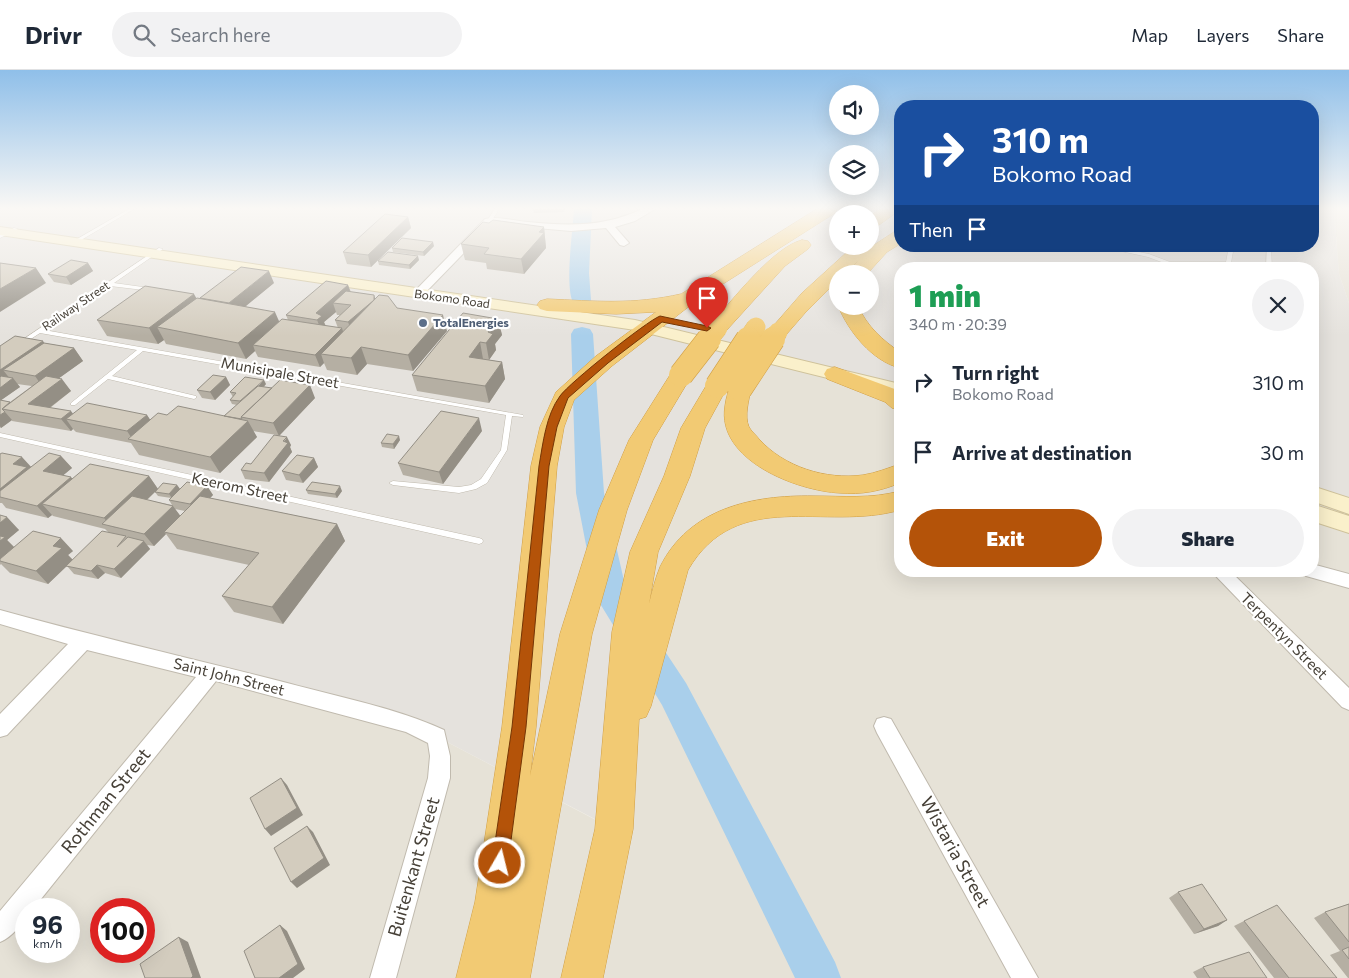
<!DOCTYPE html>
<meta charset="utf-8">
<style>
:root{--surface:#fff;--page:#f2f2f3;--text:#1f2937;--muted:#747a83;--line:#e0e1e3;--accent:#b45309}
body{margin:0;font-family:Commissioner,sans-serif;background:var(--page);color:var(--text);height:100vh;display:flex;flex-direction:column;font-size:19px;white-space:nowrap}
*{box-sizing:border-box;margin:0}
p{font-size:16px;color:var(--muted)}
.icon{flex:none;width:28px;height:28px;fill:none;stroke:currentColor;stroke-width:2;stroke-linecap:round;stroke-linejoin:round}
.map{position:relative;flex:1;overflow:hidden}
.side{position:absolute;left:894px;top:192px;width:425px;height:315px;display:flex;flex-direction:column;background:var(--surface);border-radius:20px;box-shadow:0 5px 20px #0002}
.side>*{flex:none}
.hud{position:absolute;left:894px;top:30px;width:425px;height:152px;border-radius:20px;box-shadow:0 5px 20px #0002;background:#1a4fa0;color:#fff;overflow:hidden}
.buttons{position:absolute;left:829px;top:15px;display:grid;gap:10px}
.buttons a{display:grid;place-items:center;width:50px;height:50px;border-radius:50%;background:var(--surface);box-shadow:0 5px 20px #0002;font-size:25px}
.speed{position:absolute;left:15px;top:828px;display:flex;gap:10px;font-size:25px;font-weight:700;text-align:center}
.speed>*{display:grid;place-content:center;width:65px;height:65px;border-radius:50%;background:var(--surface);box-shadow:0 5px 20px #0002;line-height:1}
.speed small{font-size:12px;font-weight:400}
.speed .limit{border:8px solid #d22;background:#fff;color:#111}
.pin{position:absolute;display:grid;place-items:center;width:42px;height:42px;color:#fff;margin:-51px -21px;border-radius:50% 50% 50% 0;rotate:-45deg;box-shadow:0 0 5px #0007}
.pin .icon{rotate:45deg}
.me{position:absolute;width:55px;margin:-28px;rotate:8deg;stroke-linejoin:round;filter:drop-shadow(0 0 4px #0008)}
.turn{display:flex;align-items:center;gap:18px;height:105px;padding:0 15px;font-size:22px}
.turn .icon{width:65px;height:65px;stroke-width:2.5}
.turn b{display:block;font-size:35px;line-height:42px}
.then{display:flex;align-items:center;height:48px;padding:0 15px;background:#0003;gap:10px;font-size:19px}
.round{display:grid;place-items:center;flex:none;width:52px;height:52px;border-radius:26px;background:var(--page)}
.summary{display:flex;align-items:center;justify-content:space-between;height:85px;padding:0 15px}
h1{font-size:30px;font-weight:800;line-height:38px;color:#1e9e55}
.cta{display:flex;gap:10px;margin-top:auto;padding:10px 15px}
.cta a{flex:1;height:58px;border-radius:30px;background:var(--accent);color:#fff;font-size:20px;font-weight:800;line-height:58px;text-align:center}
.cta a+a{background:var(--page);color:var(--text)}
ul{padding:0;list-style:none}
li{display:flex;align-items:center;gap:15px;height:70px;padding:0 15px}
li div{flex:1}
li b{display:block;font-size:19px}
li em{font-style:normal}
header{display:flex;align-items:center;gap:30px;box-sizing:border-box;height:70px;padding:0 25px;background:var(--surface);border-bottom:1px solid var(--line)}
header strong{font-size:24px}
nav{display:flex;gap:28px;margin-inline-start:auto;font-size:18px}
.search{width:350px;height:45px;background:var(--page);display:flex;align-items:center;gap:12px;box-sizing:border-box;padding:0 18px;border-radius:28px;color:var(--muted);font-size:19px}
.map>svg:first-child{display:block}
</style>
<header>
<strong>Drivr</strong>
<div class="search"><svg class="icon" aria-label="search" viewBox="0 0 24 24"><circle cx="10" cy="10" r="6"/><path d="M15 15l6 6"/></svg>Search here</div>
<nav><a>Map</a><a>Layers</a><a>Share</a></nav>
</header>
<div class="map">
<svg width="1349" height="908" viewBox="0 0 1349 908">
<rect width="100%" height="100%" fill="#f3f0e8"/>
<path fill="#e6e2d7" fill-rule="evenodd" d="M1334,139H1349V233L1339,204Z
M743,281L900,320V501H1312L1313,442L1349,455V908H0V547L426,661L613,759L628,562L677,406ZM26,839H69V881H26ZM101,839H144V881H101Z"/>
<path fill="#e5e2dd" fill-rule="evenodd" d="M0,139H900V176H1312L1313,139H1334L1339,204L1349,233V455L1313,442L1312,199H900V320L743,282L717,316L644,482L614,759L426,661L0,547ZM838,144H870V176H838ZM838,204H870V236H838Z"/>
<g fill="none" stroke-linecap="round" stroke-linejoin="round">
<path fill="#a9cfeb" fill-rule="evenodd" d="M574,139H592L589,203L591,230L588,234L581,236L574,234C564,220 573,159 574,139Z
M582,257L590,259L593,264L604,423L627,524L686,613L835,892L841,908H795L662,635L596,527L576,423L571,264L574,259Z"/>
<defs>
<path id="lane" d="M129,139H134L76,173L72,172Z
M495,139H499L491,152H487V151Z
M14,158L18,159L0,168V165Z
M1098,176H1108L1149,184L1170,192H1226L1229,176H1234L1231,193L1226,195L1238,199C1231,199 1225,197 1218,196C1207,194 1193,194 1182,194C1172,194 1163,199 1154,199L1164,193L1148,187Z
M1267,176H1271L1272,199H1266Z
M159,178L163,179L114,213L150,218L153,220L152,221L110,216L44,260L523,345L524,346L523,347L512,346L507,380L487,413L476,419L459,423L393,415L389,413L393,411L459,417L471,415L481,409L501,380L506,345L143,281L112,306L196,326V328L194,329L108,309L75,335H71V333L137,280L40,263L23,274L21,275L18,273Z
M0,363L479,468L482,469L483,471L482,473L479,474L0,367Z"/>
<path id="street" d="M642,139H655L635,151L615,157L629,173L624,176L620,175L606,158L571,161L492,154L422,226L418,227L412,224L485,149C498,146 515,151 528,152C568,156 606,157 642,139Z
M1312,494L1349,504V518L1306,506L1304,501H1312Z
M1211,501H1230L1349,618V640L1342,637Z
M0,540C97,567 194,589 291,614C343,628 396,638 444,660L450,686V708L396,908H370L428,708L430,686L428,673L406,662L216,611L33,839H26C26,852 12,867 0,872V841L196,607L87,580L7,665L0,667V644L68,574L0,554Z
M884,647L891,649L1038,908H1011L877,663L874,656L877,649Z"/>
<path id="secondary" d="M0,157L635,250L900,314V326L635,260L0,165Z
M1312,416L1349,428V444L1312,431Z
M1312,434L1349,446V463L1312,451Z"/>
<path id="highway" d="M817,139H837L835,143L696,231L612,296L574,330L564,357L557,396L536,657L530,706L560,564L599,440L629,370L670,305L673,300L681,298L689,300L692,305L653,370L627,440L592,564L530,908H456L475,832L502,657L531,396L540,357L556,322L596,286L656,242L616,244L547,241L540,239L537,235L540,231L547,229C595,231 633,235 681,224Z
M845,139H864L860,144H841Z
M881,139L900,140L876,157L870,158V146Z
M900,161V174L887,182L867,204H850L849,202L858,191L844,204H838V210L805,243L785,266L778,268L771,266L768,262L802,223L847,182L854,176H870V172L874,175L894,162Z
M802,170L808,171L811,175L808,179L785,196L725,262L718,264L711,262L708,258L711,254C732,231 773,177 802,170Z
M838,236H858C867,256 882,270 900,282V298C872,291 849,262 838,236Z
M835,297L900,321V340L892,338L885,332L827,309L824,304L827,299Z
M717,309L725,311L728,316L705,358L690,406L658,482L649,534C652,522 655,509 660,497C689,438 753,425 813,426C843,426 871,429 900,421V440C825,462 737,416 688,500L651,636L646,647L639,649L633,759L603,908H561L595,759L612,562L630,482L664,406L681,358L709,311Z
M740,312L748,314L751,319C749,330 744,346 749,357C751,361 756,365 759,369C784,397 826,410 863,405C876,403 888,398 900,394V413C881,421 861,425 840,423C797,421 716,390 725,336C726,328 728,321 732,314Z"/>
</defs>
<use href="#lane" stroke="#c0baae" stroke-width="1"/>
<use href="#street" stroke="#c0baae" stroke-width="2"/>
<use href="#secondary" stroke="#cfc29b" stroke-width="2"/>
<use href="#highway" stroke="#d19f44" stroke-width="1"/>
<use href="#lane" fill="#fff" fill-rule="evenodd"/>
<use href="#street" fill="#fff" fill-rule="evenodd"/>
<use href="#secondary" fill="#faf0cb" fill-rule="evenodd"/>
<use href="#highway" fill="#f2ca73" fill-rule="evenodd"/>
<defs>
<path id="highway-bridge-far1" d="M708,270L718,258
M747,270L756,257
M773,270L778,262"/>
<path id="highway-bridge" d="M681,305L709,269
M717,316L748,269
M740,319L773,269"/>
</defs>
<use href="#highway-bridge-far1" stroke="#d19f44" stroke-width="19" stroke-linecap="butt"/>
<use href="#highway-bridge" stroke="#d19f44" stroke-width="25" stroke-linecap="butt"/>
<use href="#highway-bridge-far1" stroke="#f2ca73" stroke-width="19"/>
<use href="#highway-bridge" stroke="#f2ca73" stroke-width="24"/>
</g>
<path fill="#b5afa3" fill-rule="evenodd" d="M533,139H565L564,142L534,143Z
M408,147L411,158L371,197L347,194L343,182Z
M544,157L546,178L524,204L487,199L486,193L465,190L461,174Z
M434,176L424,186L393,182L392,178Z
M419,190L410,199L379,195L378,191Z
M88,193L93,201L71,215L54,212L48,204Z
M274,213L245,236L279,251L288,250L286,245L348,215L351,222L374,225L375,229L447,261L413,301L367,294L357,305L327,300L324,293L320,297L258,287L255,281L246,289L166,274L164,270L158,274L107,266L97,250ZM336,242L337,245H341L335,250L338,258L326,256L324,252Z
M498,249L502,265L495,274L496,280L489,290L483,289L502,292L505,309L489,333L417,321L412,305Z
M44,273L74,278L83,291L59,308L71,321L50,338L73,344L147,345L150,350L167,345L224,346L237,335L232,334L230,330L233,327L230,322L266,314L264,317L315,328L279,366L291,375L290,377L292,382L269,412L245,409L241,400L251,394L277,365L253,361L257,367L220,403L139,385L131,373L76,362L73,359L71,361L12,351V350L1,358L0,357V276ZM17,314L32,316L10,332L1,330L20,317Z
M226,307L230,315L215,330L202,328L197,320Z
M482,361L443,414L403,405L398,393Z
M400,370L394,379L382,377L381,373Z
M0,384L31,397L61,386L72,398L63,405L72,408L149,406L158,419L177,415L180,419L207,416L213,425L210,428L337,454L345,471L283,554L234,542L222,526L249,495L177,479L166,464L154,476L147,475L150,479L121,508L105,503L98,509L74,504L67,496L48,514L10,503L1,494L0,495V445L19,460L7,470L14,477L73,481L68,485L73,490L109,463L105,459L53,446L52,445L48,448L6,438L2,433H0ZM155,422L158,426L171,428L169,430L172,435L147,430ZM175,439L185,441L180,446Z
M314,388L318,397L303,413L286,410L282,401Z
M306,420L342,421L337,428L308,424Z
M1178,822L1227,850L1218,856L1194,864L1169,828Z
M1349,834V908H1348L1330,885L1340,881L1314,848L1325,842Z
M1244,851L1337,908H1274L1234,856Z
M1203,897L1267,908H1197L1193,902Z"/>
<path fill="#948f85" d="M408,147L411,158L371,197L368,185Z
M544,157L546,178L524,204L521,189L539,162Z
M433,172L434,176L424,186L423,182Z
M418,186L419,190L410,199L409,195Z
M88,193L93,201L71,215L66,207Z
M36,198L46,213L0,242V219Z
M269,201L274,213L234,246L228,234Z
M348,215L352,227L333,233L336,242L324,252L326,258L322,262L317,250L316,243Z
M194,224L203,240L157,257L164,270L158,274L149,258Z
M374,225L378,237L353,265L348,252Z
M275,242L282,258L253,275L255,281L246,289L238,273Z
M443,245L447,261L413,301L408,285Z
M498,249L502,265L495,274L496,280L489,290L486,273L488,262Z
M342,258L346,271L321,284L324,293L320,297L315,285Z
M43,271L52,284L3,300L11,310L13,308L20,317L0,331V300Z
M480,272L483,289L473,303L469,287Z
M361,277L367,294L357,305L351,288Z
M74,278L83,291L44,319L35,306Z
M502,292L505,309L489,333L485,316Z
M226,307L230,315L215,330L210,322Z
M62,309L71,321L40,345L28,334Z
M264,310L266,314L245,336L243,332Z
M310,315L315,328L279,366L273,353Z
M71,341L79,352L66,349L73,359L71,361L61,349Z
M5,342L12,350L1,358L0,356V345Z
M147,345L155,357L133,370L127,361Z
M479,348L482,361L443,414L439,402Z
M248,351L257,367L220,403L210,387Z
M399,366L400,370L394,379L393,374Z
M287,367L291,375L290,377L292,382L269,412L264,403Z
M61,386L72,398L54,413L43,401Z
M22,387L33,399L0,426V419L13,394Z
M314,388L318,397L303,413L299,405Z
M149,406L158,419L117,458L110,456L104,448Z
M71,407L81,420L42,434L52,445L48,448L37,436Z
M177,415L180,419L172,428L169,424Z
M207,416L213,425L195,443L190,434Z
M340,416L342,421L337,428L335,424Z
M173,436L182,448L164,462L166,464L154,476L144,464Z
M7,447L19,460L7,470L17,480L0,491V453Z
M337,454L345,471L283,554L272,537Z
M61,468L73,481L68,485L73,490L48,514L36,501L53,476Z
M144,471L150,479L121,508L114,499Z
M97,495L105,503L98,509L91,501Z
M281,708L287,715L303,745L271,766L265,759Z
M307,756L313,762L330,795L297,818L291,812Z
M1227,850L1218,856L1194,864L1204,859Z
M280,855L287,861L305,899L293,908H279Z
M179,867L188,872L201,908H191Z"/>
<path fill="#d3ccbe" stroke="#948f85" d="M385,144L408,147L368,185L343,182Z
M493,150L544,157L539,162L544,163L521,189L484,184L489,178L461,174L483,152L489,153Z
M402,168L433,172L423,182L392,178Z
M388,182L418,186L409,195L378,191Z
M71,190L88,193L66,207L48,204Z
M0,193L36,198L0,219Z
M241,197L269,201L229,233L200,228Z
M326,211L348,215L316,243L322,246L317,250L286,245Z
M145,216L194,224L149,258L97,250Z
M346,221L374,225V230L348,252L335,250L351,235L333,233Z
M379,225L388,226L397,238L443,245L408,285L361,277L351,288L321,284Z
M197,228L275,242L238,273L157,257Z
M463,243L498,249L488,262L493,264L486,273L480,272L469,287L502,292L485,316L412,305Z
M282,249L342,258L315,285L253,275Z
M15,266L43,271L0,300V276Z
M44,273L74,278L35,306L3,300Z
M213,305L226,307L210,322L197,320Z
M1,306L13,308L0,318V307Z
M46,306L62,309L28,334L71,341L61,349L2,339Z
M245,307L264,310L240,331L230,330L236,323L230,322Z
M280,310L310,315L273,353L241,347Z
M258,316L272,318L241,347L242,349L224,346Z
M0,330L10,332L2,339L5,342L0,345Z
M87,333L147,345L127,361L66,349Z
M178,336L248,351L210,387L128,369L158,343L167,345Z
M441,341L479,348L439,402L398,393Z
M387,364L399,366L393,374L381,373Z
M274,365L287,367L283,371L288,373L264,403L241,400L246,393L251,394Z
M2,383L22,387L13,394L27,397L0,419V384Z
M49,383L61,386L43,401L71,407L37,436L0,427V421Z
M297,385L314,388L299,405L282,401Z
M90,394L149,406L104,448L42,434Z
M187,412L207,416L190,434L169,430Z
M312,412L340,416L335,424L306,420Z
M163,413L177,415L169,424L155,422Z
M132,426L173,436L144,464L102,454Z
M200,426L337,454L272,537L222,526L259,483L164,462Z
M0,445L7,447L0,453Z
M33,461L61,468L53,476L62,478L36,501L0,491V489Z
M102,461L126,466L117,477L128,467L144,471L114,499L97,495L91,501L66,496Z
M0,466L5,467L0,471Z
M281,708L297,738L265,759L250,728Z
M307,756L324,788L291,812L274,778Z
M1202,814L1227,850L1204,859L1178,822Z
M1349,834V872L1325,842Z
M1277,835L1337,908H1289L1244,851Z
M280,855L298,894L279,908H255L244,881Z
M179,867L193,906L191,908H145L140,894Z
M1349,877V889L1342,880Z
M1249,882L1267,908H1210L1203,897Z"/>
<linearGradient id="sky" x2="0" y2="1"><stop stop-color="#8fbfe9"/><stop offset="0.52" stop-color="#faf8f5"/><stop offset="1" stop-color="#faf8f5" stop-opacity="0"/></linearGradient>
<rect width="1349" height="266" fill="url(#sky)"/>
<path fill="#b45309" stroke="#753606" d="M660,246L707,256L711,258L707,261L662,252L608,293L568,328L557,357L549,396L526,657L508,793L506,799L500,801L495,799L492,793L512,657L539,396C543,373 546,345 560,326C569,313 647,251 660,246Z"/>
<circle fill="#5c6f8a" stroke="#fff" stroke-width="2" cx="423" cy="253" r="5"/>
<g text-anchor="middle" stroke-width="4.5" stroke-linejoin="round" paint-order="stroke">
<g font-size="12" fill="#464037" stroke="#fff">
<text transform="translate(452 229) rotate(8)" y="4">Bokomo Road</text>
<text transform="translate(76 236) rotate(-34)" y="4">Railway Street</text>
</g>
<g font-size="12" font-weight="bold" fill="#4e5e75" stroke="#fff" text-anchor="start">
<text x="433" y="257">TotalEnergies</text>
</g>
<g font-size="15" fill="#464037" stroke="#fff">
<text transform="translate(280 303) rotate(10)" y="5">Munisipale Street</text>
<text transform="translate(240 418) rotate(12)" y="5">Keerom Street</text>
<text transform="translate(1284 566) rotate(45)" y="5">Terpentyn Street</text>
<text transform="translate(229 607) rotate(14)" y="5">Saint John Street</text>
</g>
<g font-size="18" fill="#464037" stroke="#fff">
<text transform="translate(106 731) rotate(-51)" y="6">Rothman Street</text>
<text transform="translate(955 782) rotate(61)" y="6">Wistaria Street</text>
<text transform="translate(414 797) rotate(-74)" y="6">Buitenkant Street</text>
</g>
</g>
</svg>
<div class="buttons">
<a><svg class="icon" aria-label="sound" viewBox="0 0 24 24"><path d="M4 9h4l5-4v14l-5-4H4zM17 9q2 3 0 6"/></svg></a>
<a><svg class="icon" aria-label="layers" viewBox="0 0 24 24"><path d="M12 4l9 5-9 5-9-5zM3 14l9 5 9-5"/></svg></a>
<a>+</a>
<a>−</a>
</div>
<div class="speed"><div>96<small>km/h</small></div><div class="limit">100</div></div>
<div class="pin" style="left:707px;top:258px;background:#d93025"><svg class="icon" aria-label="arrive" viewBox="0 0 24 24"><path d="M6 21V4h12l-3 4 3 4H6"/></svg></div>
<svg class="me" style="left:500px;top:793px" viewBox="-20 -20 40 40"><circle r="17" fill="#b45309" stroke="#fff" stroke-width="3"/><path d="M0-11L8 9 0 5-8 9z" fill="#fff"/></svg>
<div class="hud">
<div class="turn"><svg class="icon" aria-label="right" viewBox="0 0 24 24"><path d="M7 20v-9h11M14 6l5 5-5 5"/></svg><div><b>310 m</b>Bokomo Road</div></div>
<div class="then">Then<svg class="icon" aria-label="arrive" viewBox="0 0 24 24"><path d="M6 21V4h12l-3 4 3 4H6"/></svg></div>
</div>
<section class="side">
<div class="summary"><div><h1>1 min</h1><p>340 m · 20:39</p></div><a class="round"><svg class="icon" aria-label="close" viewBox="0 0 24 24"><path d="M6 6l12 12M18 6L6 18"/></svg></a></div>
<ul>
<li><svg class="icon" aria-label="right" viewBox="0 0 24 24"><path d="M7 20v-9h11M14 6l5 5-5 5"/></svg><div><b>Turn right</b><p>Bokomo Road</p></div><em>310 m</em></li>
<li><svg class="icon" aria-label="arrive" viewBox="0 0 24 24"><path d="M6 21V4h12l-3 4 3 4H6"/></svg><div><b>Arrive at destination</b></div><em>30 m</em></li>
</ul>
<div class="cta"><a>Exit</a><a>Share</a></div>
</section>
</div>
